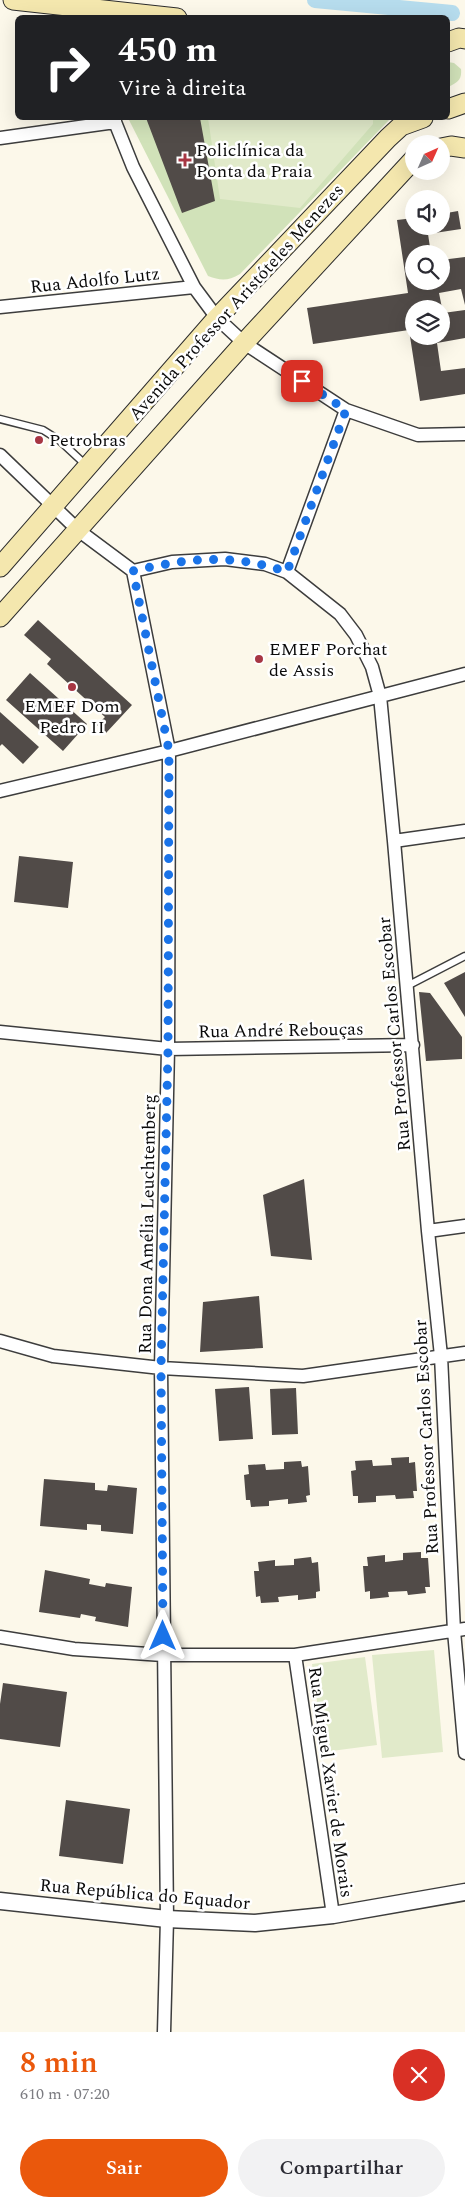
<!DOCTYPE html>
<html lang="pt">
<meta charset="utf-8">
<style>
:root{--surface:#fff;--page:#f2f2f3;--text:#2b2b33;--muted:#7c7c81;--accent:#ea580c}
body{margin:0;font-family:Spectral,serif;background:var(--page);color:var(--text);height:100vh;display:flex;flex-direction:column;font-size:19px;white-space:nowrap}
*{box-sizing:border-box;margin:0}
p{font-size:16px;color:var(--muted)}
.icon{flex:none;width:28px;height:28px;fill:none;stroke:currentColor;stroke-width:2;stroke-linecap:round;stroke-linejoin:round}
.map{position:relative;height:2032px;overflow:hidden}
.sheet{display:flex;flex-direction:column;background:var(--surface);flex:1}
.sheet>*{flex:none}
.banner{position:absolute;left:15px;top:15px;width:435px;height:105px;border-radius:8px;box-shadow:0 5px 20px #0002;background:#202124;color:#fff;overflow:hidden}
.needle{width:32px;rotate:45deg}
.controls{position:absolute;left:405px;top:135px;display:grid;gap:10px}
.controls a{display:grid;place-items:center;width:45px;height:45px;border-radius:50%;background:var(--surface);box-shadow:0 5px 20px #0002;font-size:25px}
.pin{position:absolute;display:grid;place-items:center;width:42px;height:42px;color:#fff;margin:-21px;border-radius:10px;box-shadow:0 2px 8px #0006}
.me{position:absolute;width:55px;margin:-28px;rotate:0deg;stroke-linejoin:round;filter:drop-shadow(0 0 4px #0008)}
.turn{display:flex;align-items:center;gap:18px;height:105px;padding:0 20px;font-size:22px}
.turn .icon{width:65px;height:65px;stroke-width:2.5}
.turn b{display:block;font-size:35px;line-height:42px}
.round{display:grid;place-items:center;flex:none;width:52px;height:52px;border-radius:26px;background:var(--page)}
.headline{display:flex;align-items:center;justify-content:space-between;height:85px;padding:0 20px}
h1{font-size:30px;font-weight:600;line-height:38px;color:var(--accent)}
.button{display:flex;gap:10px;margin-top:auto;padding:10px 20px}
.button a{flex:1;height:58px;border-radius:30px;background:var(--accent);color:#fff;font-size:20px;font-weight:600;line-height:58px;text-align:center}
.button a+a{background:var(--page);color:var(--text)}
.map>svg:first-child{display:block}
</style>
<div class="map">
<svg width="465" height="2032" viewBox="0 0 465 2032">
<rect width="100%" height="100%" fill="#fcf8ea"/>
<path fill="#d1e2b9" d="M448,62L454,63L461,69C462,80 458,82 448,87Z
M128,118H391L240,274C228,281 221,281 208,276Z"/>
<path fill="#e1eaca" d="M208,118H373V124L300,208L220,199Z
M434,1650L443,1752L382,1758L372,1655Z
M365,1657L377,1745L324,1752L312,1664Z"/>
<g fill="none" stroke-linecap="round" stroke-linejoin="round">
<path stroke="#b6dced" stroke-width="16" d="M315,0L452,13"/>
</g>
<path fill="#514b48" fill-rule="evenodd" d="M146,118H200L215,201L182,213Z
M458,211L461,229L428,234L431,254H414V281H441V260L465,257V305L461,289L439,293L443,313L465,310V338L437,343L441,371L465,368V394L420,401L409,330L313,344L307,308L408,293L397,220L414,218V226H441V214ZM414,309H441V336H414Z
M38,620L132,705L106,733L97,725L105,717L47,664L51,659L24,635Z
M30,673L87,724L63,751L6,700Z
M0,712L39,747L23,764L2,744L0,746Z
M19,856L73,862L68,908L14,902Z
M465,972V1017L444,983Z
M419,992L430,993L462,1037V1059L426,1061Z
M304,1179L312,1260L271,1256L263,1195Z
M259,1296L263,1348L200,1352L203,1302Z
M249,1387L253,1439L219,1441L215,1389Z
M296,1388L298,1434L272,1435L270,1389Z
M409,1457V1463L415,1462L417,1491H413L414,1498L396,1499L395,1495L376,1496V1502L358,1503V1496H353L351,1471L356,1470L355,1461L372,1460L373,1466L392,1465L391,1458Z
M301,1461L302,1467L308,1466L310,1495L306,1496L307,1502L288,1504V1499L269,1501V1506L251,1507L250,1500H246L244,1475L249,1474L248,1465L265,1464L266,1470L284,1469V1462Z
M44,1479L95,1483V1490L107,1491L108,1485L137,1488L133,1534L101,1531V1525L87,1524V1530L40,1526Z
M421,1552V1558H428L430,1587H425L426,1593L408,1595L407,1591L388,1592L389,1597L370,1599V1591L365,1592L363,1566H368L367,1557L385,1555V1562L403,1560V1553Z
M311,1557L312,1563L318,1562L320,1591L316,1592V1598L298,1600V1595L278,1597L279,1602L261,1603L260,1596L256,1597L254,1571H259L258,1562L275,1560V1566L294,1565V1559Z
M45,1570L90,1579L89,1584L105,1587L106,1583L132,1587L128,1627L95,1621L96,1617L81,1614L80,1618L39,1612Z
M3,1683L67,1692L60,1747L0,1739V1704Z
M66,1800L130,1809L123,1864L59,1856Z"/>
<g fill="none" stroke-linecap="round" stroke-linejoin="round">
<defs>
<path id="service" d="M0,419L43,430L59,440L87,466
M407,986L465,956"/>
<path id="minor" d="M115,118V122L133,167L194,287L217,318L244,343L346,410L418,435L465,434
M0,138L115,122
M0,307L194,287
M0,455L78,530L133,571
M133,571L169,751L168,1049L161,1368L167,1919L164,2032
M133,571L172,562L225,559L265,564L287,572L340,614L356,635L372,667L380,696L394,841L428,1231L441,1356L454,1631L465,1753
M287,572L346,410
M0,791L169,751L465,674
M394,841L465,831
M0,1032L168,1049L413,1045
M428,1231L465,1226
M0,1341L53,1356L161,1368L303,1376L465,1353
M0,1637L74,1649L163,1655H295L465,1629
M295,1655L333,1915"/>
<path id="tertiary" d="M0,1901L167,1919L255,1923L333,1915L465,1892"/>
<path id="secondary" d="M13,0L177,18
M448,42L459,38L465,39
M448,109L465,103
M441,148L451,146L465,148
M0,567L217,318L388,138L401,126L423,118
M0,617L244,343L414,159"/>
</defs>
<use href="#service" stroke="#3d3d3d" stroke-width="9"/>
<use href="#minor" stroke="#3d3d3d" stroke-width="15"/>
<use href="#tertiary" stroke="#3d3d3d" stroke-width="19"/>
<use href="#secondary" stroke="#2c2c2c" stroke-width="21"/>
<use href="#service" stroke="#fff" stroke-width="6"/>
<use href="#minor" stroke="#fff" stroke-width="12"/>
<use href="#tertiary" stroke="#fff" stroke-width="16"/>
<use href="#secondary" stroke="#f4e7ae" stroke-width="19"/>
</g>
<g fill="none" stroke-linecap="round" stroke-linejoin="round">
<path stroke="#1a73e8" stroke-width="9" stroke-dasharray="0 16.2" d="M163,1636L161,1368L168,1049L169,751L133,571C188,558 233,553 287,572L346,410L302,381"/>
</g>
<g fill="#a73643" stroke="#fff" stroke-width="2">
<path d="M182.5 152.5h5v5h5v5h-5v5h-5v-5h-5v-5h5z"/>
<circle cx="39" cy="440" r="5"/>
<circle cx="259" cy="659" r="5"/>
<circle cx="72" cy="687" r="5"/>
</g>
<g text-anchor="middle" stroke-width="5" stroke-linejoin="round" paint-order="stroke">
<g font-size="18" fill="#0a0a0a" stroke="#fff" text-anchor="start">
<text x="196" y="156">Policlínica da<tspan x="196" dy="21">Ponta da Praia</tspan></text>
<text x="49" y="446">Petrobras</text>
<text x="269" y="655">EMEF Porchat<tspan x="269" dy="21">de Assis</tspan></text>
<text x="72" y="712" text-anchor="middle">EMEF Dom<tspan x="72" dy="21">Pedro II</tspan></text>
</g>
<g font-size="18" fill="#0a0a0a" stroke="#fff">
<text transform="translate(95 280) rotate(-6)" y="6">Rua Adolfo Lutz</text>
<text transform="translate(236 302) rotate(-48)" y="6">Avenida Professor Aristóteles Menezes</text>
<text transform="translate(281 1030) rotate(-1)" y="6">Rua André Rebouças</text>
<text transform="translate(394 1034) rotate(-95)" y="6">Rua Professor Carlos Escobar</text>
<text transform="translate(147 1224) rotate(-89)" y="6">Rua Dona Amélia Leuchtemberg</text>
<text transform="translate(426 1437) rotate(-93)" y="6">Rua Professor Carlos Escobar</text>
<text transform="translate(331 1782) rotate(82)" y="6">Rua Miguel Xavier de Morais</text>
<text transform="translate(145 1894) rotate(5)" y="6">Rua República do Equador</text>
</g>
</g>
</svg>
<div class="controls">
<a><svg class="needle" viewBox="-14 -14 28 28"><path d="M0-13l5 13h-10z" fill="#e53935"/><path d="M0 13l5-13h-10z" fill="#7c7c81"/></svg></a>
<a><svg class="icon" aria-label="sound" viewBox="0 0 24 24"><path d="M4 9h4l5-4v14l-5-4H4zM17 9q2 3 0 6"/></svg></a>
<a><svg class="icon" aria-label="search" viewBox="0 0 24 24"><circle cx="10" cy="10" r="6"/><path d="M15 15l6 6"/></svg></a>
<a><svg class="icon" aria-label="layers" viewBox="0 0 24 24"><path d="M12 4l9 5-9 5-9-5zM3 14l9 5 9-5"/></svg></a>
</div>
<div class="pin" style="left:302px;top:381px;background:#d93025"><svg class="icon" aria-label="arrive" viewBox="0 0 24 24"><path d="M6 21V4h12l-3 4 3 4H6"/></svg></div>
<svg class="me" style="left:163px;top:1636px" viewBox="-20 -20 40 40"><path d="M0-17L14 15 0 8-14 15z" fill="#1a73e8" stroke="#fff" stroke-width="4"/></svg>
<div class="banner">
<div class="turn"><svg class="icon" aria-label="right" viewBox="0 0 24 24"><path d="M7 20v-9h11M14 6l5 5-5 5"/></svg><div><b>450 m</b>Vire à direita</div></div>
</div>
</div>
<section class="sheet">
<div class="headline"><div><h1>8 min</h1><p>610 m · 07:20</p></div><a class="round" style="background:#d93025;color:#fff"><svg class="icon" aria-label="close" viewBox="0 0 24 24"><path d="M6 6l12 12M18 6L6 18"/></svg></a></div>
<div class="button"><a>Sair</a><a>Compartilhar</a></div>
</section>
